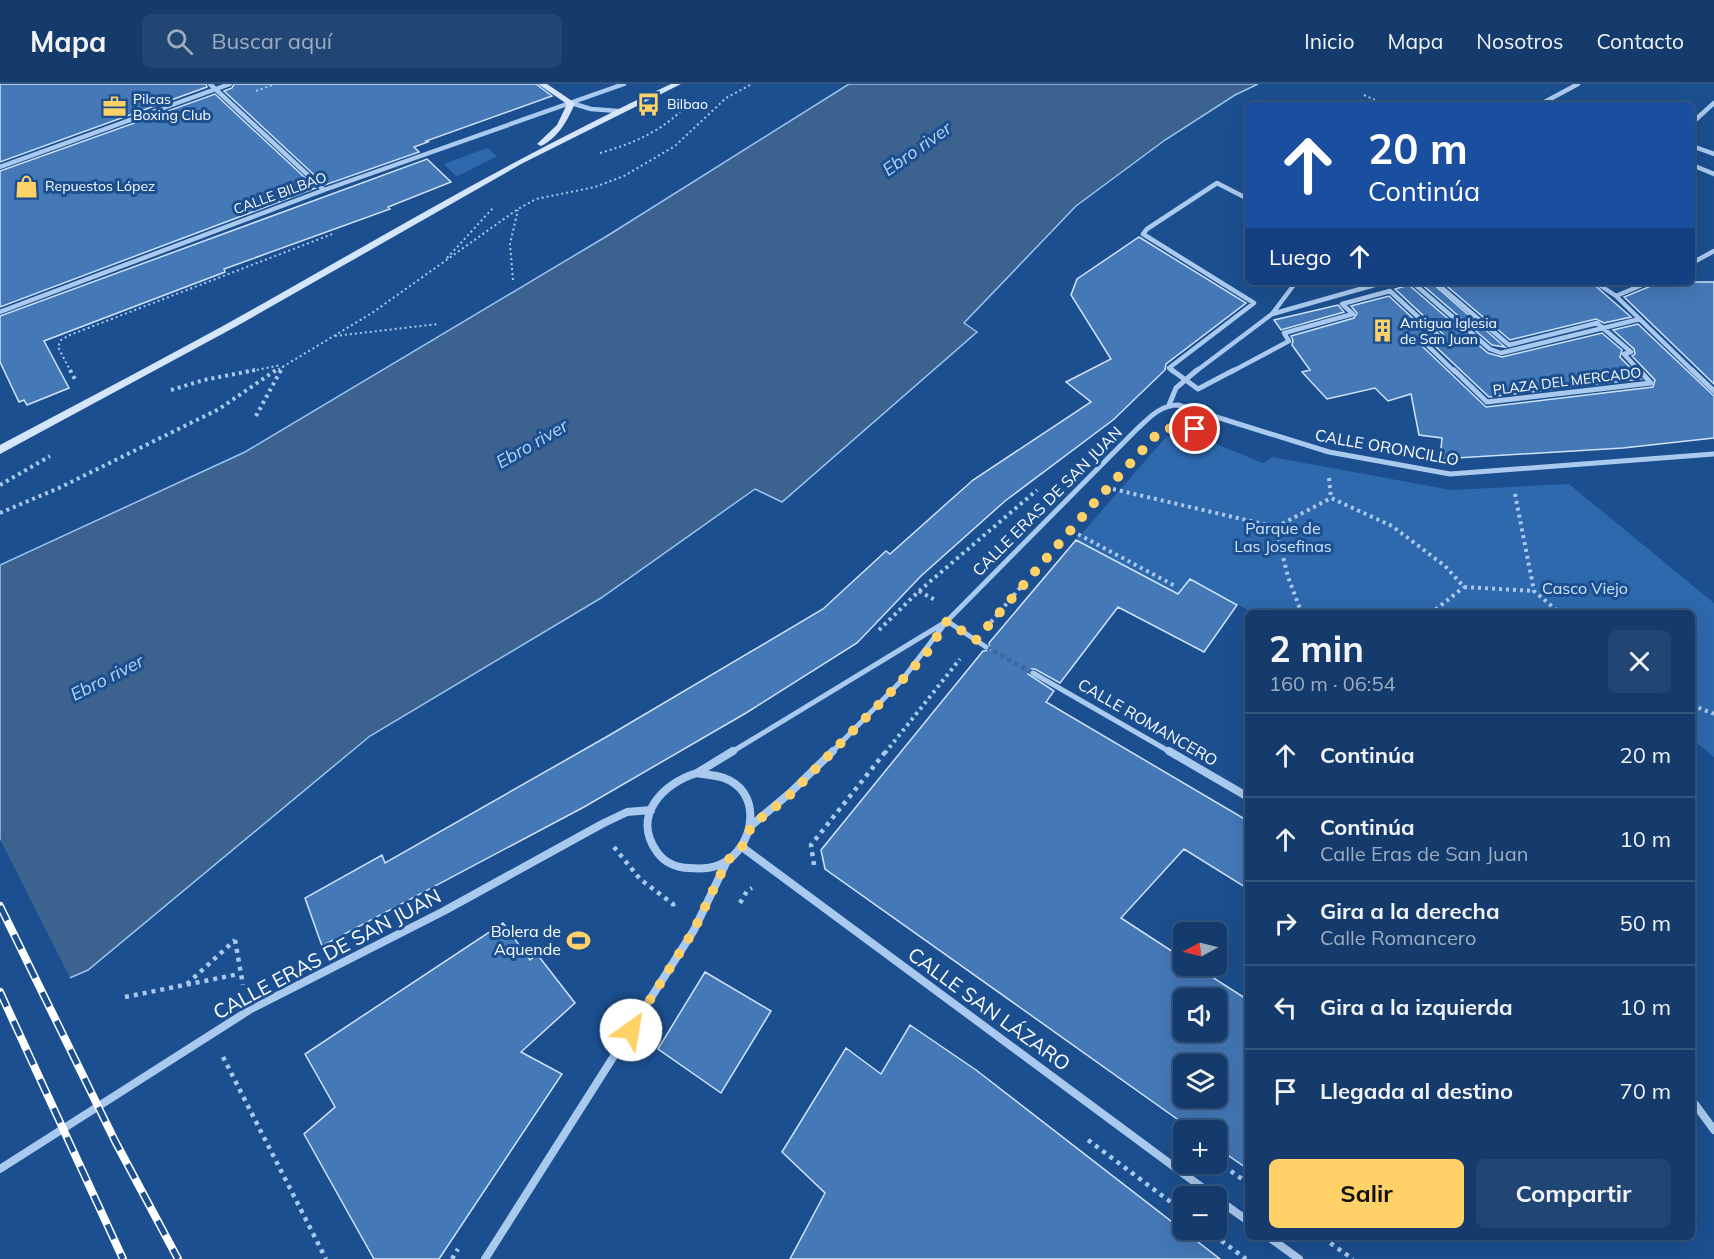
<!DOCTYPE html>
<html lang="es">
<meta charset="utf-8">
<style>
:root{--surface:#143b6b;--page:#214673;--text:#f1f3f6;--muted:#9dadc1;--line:#33557e;--accent:#ffd166}
body{margin:0;font-family:Mulish,sans-serif;background:var(--page);color:var(--text);height:100vh;display:flex;flex-direction:column;font-size:22px;white-space:nowrap}
*{box-sizing:border-box;margin:0}
p{font-size:20px;color:var(--muted)}
.icon{flex:none;width:33px;height:33px;fill:none;stroke:currentColor;stroke-width:2;stroke-linecap:round;stroke-linejoin:round}
.map{position:relative;flex:1;overflow:hidden}
.details{position:absolute;left:1245px;top:526px;width:450px;height:630px;display:flex;flex-direction:column;background:var(--surface);border-radius:9px;box-shadow:0 6px 24px #0002,0 0 0 2px var(--line)}
.details>*{flex:none}
.top-card{position:absolute;left:1245px;top:18px;width:450px;height:183px;border-radius:9px;box-shadow:0 6px 24px #0002,0 0 0 2px var(--line);background:#1a4fa0;color:#fff;overflow:hidden}
.needle{width:39px;rotate:263deg}
.buttons{position:absolute;left:1173px;top:838px;display:grid;gap:12px}
.buttons a{display:grid;place-items:center;width:54px;height:54px;border-radius:9px;background:var(--surface);box-shadow:0 6px 24px #0002,0 0 0 2px var(--line);font-size:30px}
.pin{position:absolute;display:grid;place-items:center;width:51px;height:51px;color:#fff;margin:-26px;border:3px solid #fff;border-radius:50%;box-shadow:0 2px 6px #0007}
.me{position:absolute;width:66px;margin:-33px;rotate:32deg;stroke-linejoin:round;filter:drop-shadow(0 0 4px #0008)}
.turn{display:flex;align-items:center;gap:21px;height:126px;padding:0 24px;font-size:27px}
.turn .icon{width:78px;height:78px;stroke-width:2.5}
.turn b{display:block;font-size:42px;line-height:51px}
.then{display:flex;align-items:center;height:57px;padding:0 24px;background:#0003;gap:12px;font-size:22px}
.round{display:grid;place-items:center;flex:none;width:63px;height:63px;border-radius:9px;background:var(--page)}
.summary{display:flex;align-items:center;justify-content:space-between;height:102px;padding:0 24px}
h1{font-size:36px;font-weight:700;line-height:45px}
.primary-button{display:flex;gap:12px;margin-top:auto;padding:12px 24px}
.primary-button a{flex:1;height:69px;border-radius:9px;background:var(--accent);color:#111;font-size:24px;font-weight:700;line-height:69px;text-align:center}
.primary-button a+a{background:var(--page);color:var(--text)}
ul{padding:0;list-style:none}
li{display:flex;align-items:center;gap:18px;height:84px;padding:0 24px;border-top:2px solid var(--line)}
li div{flex:1}
li b{display:block;font-size:22px}
li em{font-style:normal}
header{display:flex;align-items:center;gap:36px;box-sizing:border-box;height:84px;padding:0 30px;background:var(--surface);border-bottom:2px solid var(--line)}
header strong{font-size:28px}
nav{display:flex;gap:33px;margin-inline-start:auto;font-size:21px}
.search{width:420px;height:54px;background:var(--page);display:flex;align-items:center;gap:15px;box-sizing:border-box;padding:0 21px;border-radius:9px;color:var(--muted);font-size:22px}
.map>svg:first-child{display:block}
</style>
<header>
<strong>Mapa</strong>
<div class="search"><svg class="icon" aria-label="search" viewBox="0 0 24 24"><circle cx="10" cy="10" r="6"/><path d="M15 15l6 6"/></svg>Buscar aquí</div>
<nav><a>Inicio</a><a>Mapa</a><a>Nosotros</a><a>Contacto</a></nav>
</header>
<div class="map">
<svg width="1714" height="1175" viewBox="0 0 1714 1175">
<rect width="100%" height="100%" fill="#1b4f8f"/>
<path fill="#2e69ad" d="M487,64L497,72L462,90L456,92L444,80Z
M1184,347L1263,379L1272,373L1451,406L1569,400L1714,519V673L1692,655V530L1254,529L1190,496L1178,510L1076,456L1166,353Z"/>
<path fill="#3c6290" stroke="#9cc4f0" stroke-width="1.5" d="M849,0H1258L1235,11L1165,56L1076,122L964,239L977,248L782,418L755,405L601,514L370,652L88,886L0,924V481L245,368L607,152Z"/>
<path fill="#1b4f8f" d="M0,755L71,896L0,927Z"/>
<path fill="#4478b7" stroke="#cfe3fa" stroke-width="1.5" fill-rule="evenodd" d="M0,0H206L207,3L0,78Z
M234,0H536L552,12L426,57L428,58L414,63L419,68L325,101L224,7L232,4Z
M215,10L316,104L0,223V87Z
M427,75L451,98L388,123L390,125L224,185L225,188L44,257L69,304L27,321L24,316L19,318L0,278V232Z
M1139,153L1246,219L1166,280L1165,286L1113,336L1005,417L921,492L857,559L746,629L584,723L322,862L305,814L382,771L385,779L608,652L823,525L886,467L890,470L973,396L1091,318L1066,298L1111,275L1071,211L1077,195Z
M1419,198H1431L1505,263L1492,261Z
M1442,198H1591L1631,233L1604,239L1596,235L1510,256Z
M1653,198H1714V300L1624,213L1651,202Z
M1409,201L1488,269L1502,273L1602,249L1622,266L1620,273L1641,295L1489,313L1434,261L1444,257V251L1395,205Z
M1389,212L1432,252L1422,256V262L1486,323L1653,303L1655,296L1632,272L1635,270L1634,265L1613,246L1638,240L1714,312V354L1623,364L1440,375L1442,354L1419,351L1411,310L1388,317L1375,304L1327,315L1302,288L1310,286L1292,261L1293,256L1291,252L1354,234L1357,229L1351,222Z
M1338,221L1344,228L1281,246L1274,236Z
M1076,456L1178,510L1190,495L1237,521L1204,568L1118,523L1060,599L1035,585H1030L1028,590L1054,607L1046,618L1248,737V805L1184,765L1121,834L1184,875V882H1195L1248,916V1085L1216,1063V1047H1194L825,785L821,766L983,567L990,566L989,559ZM1184,915H1216V948H1184ZM1184,981H1216V1014H1184Z
M503,839L530,876L537,870L575,919L521,968L562,990L439,1175H374L304,1050L335,1023L305,970Z
M705,888L771,927L721,1009L658,965Z
M910,941L976,986L1220,1175H790L825,1109L782,1068L846,964L881,990Z"/>
<g fill="none" stroke-linecap="round" stroke-linejoin="round">
<path stroke="#3d69a0" stroke-width="5" stroke-dasharray="5 3" stroke-linecap="butt" d="M986,563L1033,589"/>
<path stroke="#a9c9ee" stroke-width="2" stroke-dasharray="2 3" stroke-linecap="butt" d="M256,7L275,0
M1364,11L1386,21
M600,69C631,60 656,50 680,28
M447,174L493,124
M513,196L510,160L518,126
M335,252L438,240
M71,288L58,263L61,256L70,251L335,149
M247,288L281,281
M274,288L372,229L518,125L536,115L595,103L624,92L675,62L726,14L752,0
M280,288L284,281"/>
<path stroke="#a9c9ee" stroke-width="4" stroke-dasharray="3 4" stroke-linecap="butt" d="M70,286L76,297
M171,306L204,296L255,286
M256,332L281,286
M1329,394L1331,414L1392,442L1445,482L1464,503L1534,507
M0,401L50,372
M1113,405L1276,443
M1515,410L1534,507L1561,530
M0,429L61,403L219,325L276,286
M1072,447L1177,503
M919,507L935,516
M1302,530L1288,493L1276,443L1331,414
M1430,530L1464,503
M991,538L1025,498
M879,546L919,507L1037,406
M1692,621L1714,630
M885,669L960,575"/>
<path stroke="#a9c9ee" stroke-width="4.5" stroke-dasharray="4 5" stroke-linecap="butt" d="M614,763L640,795L673,820L674,825
M814,781L811,761L886,667
M740,819L747,807L752,804
M235,856L243,901
M187,900L235,856
M125,913L239,890
M223,973L326,1175
M1088,1056L1184,1128
M1216,1077L1248,1099
M1207,1146L1246,1175
M1323,1154L1353,1175
M452,1175L458,1165"/>
<path stroke="#a9c9ee" stroke-width="4.5" d="M210,0L324,106
M571,19L591,25L618,27
M1539,21L1578,0
M1692,39L1714,19
M1692,62L1714,70
M1692,81L1714,90
M0,83L230,0
M1692,179L1714,167
M1412,198L1490,265L1501,269L1640,235
M1435,198L1509,261L1597,239L1631,268L1624,270L1640,288
M1595,198L1616,212L1694,288
M1616,212L1649,198
M0,228L324,106L624,0
M1272,230L1385,198
M1174,288L1169,284L1254,219L1143,150L1147,145L1217,99L1248,115
M1195,288L1272,230L1296,198
M1231,288L1289,257L1284,249L1353,230L1342,220L1390,207L1441,254L1425,259L1455,288"/>
<path stroke="#a9c9ee" stroke-width="5" d="M1172,286L1198,305L1234,286
M1454,286L1487,318L1651,299L1639,286
M1692,286L1714,307
M1169,321L1176,304L1197,286
M947,537L986,563
M1033,589L1172,669
M730,669L944,539
M831,669L902,596L947,537L1136,346C1149,334 1160,321 1178,321L1329,368L1450,390L1714,370"/>
<path stroke="#a9c9ee" stroke-width="8" d="M1169,667L1248,713
M697,689C706,691 716,691 724,694C761,707 756,756 728,776C716,785 702,785 689,784C676,784 664,778 657,768C631,732 663,699 697,689Z
M697,689L733,667
M752,741L791,708L833,667
M742,763L1215,1113
M1692,1016L1714,1046
M0,1085L251,925L444,827L602,740L627,728L651,726
M1216,1114L1248,1137
M1270,1154L1299,1175
M485,1175L694,846L727,777"/>
<path fill="#d6e6fa" fill-rule="evenodd" d="M538,0H547L575,19C568,36 558,54 541,62L537,60L557,41L567,20Z
M671,0H681L523,79L237,242L0,370V361C88,314 177,268 264,219C398,143 531,65 671,0Z"/>
<defs>
<path id="rail" d="M0,822L115,1057L178,1175
M0,908L123,1175"/>
</defs>
<use href="#rail" stroke="#fff" stroke-width="8"/>
<use href="#rail" stroke="#1b4f8f" stroke-width="5" stroke-dasharray="16" stroke-linecap="butt"/>
</g>
<g fill="none" stroke-linecap="round" stroke-linejoin="round">
<path stroke="#ffd166" stroke-width="10" stroke-dasharray="0 18" d="M631,946L694,846L727,777L742,763L752,741L787,714L894,605L926,570L947,537L976,556L1095,418L1159,348L1180,341L1195,345"/>
</g>
<defs>
<symbol id="bus-bare" viewBox="-9 -9 18 18"><path d="M-5-6H5V4H4V6H2V4H-2V6H-4V4H-5ZM-3.5-4V0h7V-4ZM-3.5 1.2v1.5H-2V1.2ZM2 1.2v1.5H3.5V1.2Z" fill="#ffd166" stroke="#1b4f8f" stroke-width="2.5" paint-order="stroke"/></symbol>
<symbol id="office-bare" viewBox="-9 -9 18 18"><path d="M-6-3h4V-5.5h4V-3h4V5H-6ZM-1-4.5V-3h2v-1.5ZM-6 0V1H6V0Z" fill="#ffd166" stroke="#1b4f8f" stroke-width="2.5" paint-order="stroke"/></symbol>
<symbol id="shop-bare" viewBox="-9 -9 18 18"><path d="M-5-2.5h2.3a2.7 3.5 0 0 1 5.4 0H5L5.5 6h-11ZM-1.5-2.5h3a1.5 2.3 0 0 0-3 0Z" fill="#ffd166" stroke="#1b4f8f" stroke-width="2.5" paint-order="stroke"/></symbol>
<symbol id="building-bare" viewBox="-9 -9 18 18"><path d="M-4-6H4V6H1V3H-1V6H-4ZM-2.5-4.3h1.7v1.8h-1.7ZM.8-4.3h1.7v1.8H.8ZM-2.5-1h1.7V.8h-1.7ZM.8-1h1.7V.8H.8Z" fill="#ffd166" stroke="#1b4f8f" stroke-width="2.5" paint-order="stroke"/></symbol>
<symbol id="stadium-bare" viewBox="-9 -9 18 18"><path d="M0-5a6.5 5 0 1 0 0 10a6.5 5 0 1 0 0-10ZM-3.5-1.8h7v3.6h-7Z" fill="#ffd166" stroke="#1b4f8f" stroke-width="2.5" paint-order="stroke"/></symbol>
</defs>
<g fill-rule="evenodd">
<use href="#bus-bare" x="632" y="4" width="33" height="33"/>
<use href="#office-bare" x="98" y="6" width="33" height="33"/>
<use href="#shop-bare" x="10" y="86" width="33" height="33"/>
<use href="#building-bare" x="1366" y="230" width="33" height="33"/>
<use href="#stadium-bare" x="562" y="840" width="33" height="33"/>
</g>
<g text-anchor="middle" stroke-width="6" stroke-linejoin="round" paint-order="stroke">
<g font-size="14" fill="#fff" stroke="#1b4f8f" text-anchor="start">
<text x="133" y="20">Pilcas<tspan x="133" dy="16">Boxing Club</tspan></text>
<text x="667" y="25">Bilbao</text>
<text x="45" y="107">Repuestos López</text>
<text x="1400" y="244">Antigua Iglesia<tspan x="1400" dy="16">de San Juan</tspan></text>
</g>
<g font-size="14" fill="#fff" stroke="#1b4f8f">
<text transform="translate(280 109) rotate(-20)" y="5">CALLE BILBAO</text>
<text transform="translate(1567 297) rotate(-7)" y="5">PLAZA DEL MERCADO</text>
</g>
<g font-size="16" fill="#fff" stroke="#1b4f8f">
<text transform="translate(1387 363) rotate(10)" y="6">CALLE ORONCILLO</text>
<text transform="translate(1047 417) rotate(-45)" y="6">CALLE ERAS DE SAN JUAN</text>
<text transform="translate(1148 638) rotate(30)" y="6">CALLE ROMANCERO</text>
</g>
<g font-size="16" fill="#cfe3fa" stroke="#1b4f8f">
<text x="1283" y="450">Parque de<tspan x="1283" dy="18">Las Josefinas</tspan></text>
<text x="1585" y="510">Casco Viejo</text>
</g>
<g font-size="16" fill="#fff" stroke="#1b4f8f" text-anchor="end">
<text x="561" y="853">Bolera de<tspan x="561" dy="18">Aquende</tspan></text>
</g>
<g font-size="18" font-style="italic" fill="#b5d3f5" stroke="#1b4f8f">
<text transform="translate(917 65) rotate(-35)" y="6">Ebro river</text>
<text transform="translate(532 360) rotate(-30)" y="6">Ebro river</text>
<text transform="translate(107 594) rotate(-27)" y="6">Ebro river</text>
</g>
<g font-size="20" fill="#fff" stroke="#1b4f8f">
<text transform="translate(327 870) rotate(-28)" y="7">CALLE ERAS DE SAN JUAN</text>
<text transform="translate(989 925) rotate(36)" y="7">CALLE SAN LÁZARO</text>
</g>
</g>
</svg>
<div class="buttons">
<a><svg class="needle" viewBox="-14 -14 28 28"><path d="M0-13l5 13h-10z" fill="#e53935"/><path d="M0 13l5-13h-10z" fill="#9dadc1"/></svg></a>
<a><svg class="icon" aria-label="sound" viewBox="0 0 24 24"><path d="M4 9h4l5-4v14l-5-4H4zM17 9q2 3 0 6"/></svg></a>
<a><svg class="icon" aria-label="layers" viewBox="0 0 24 24"><path d="M12 4l9 5-9 5-9-5zM3 14l9 5 9-5"/></svg></a>
<a>+</a>
<a>−</a>
</div>
<div class="pin" style="left:1195px;top:345px;background:#d93025"><svg class="icon" aria-label="arrive" viewBox="0 0 24 24"><path d="M6 21V4h12l-3 4 3 4H6"/></svg></div>
<svg class="me" style="left:631px;top:946px" viewBox="-20 -20 40 40"><circle r="19" fill="#fff"/><path d="M0-13L10 11 0 6-10 11z" fill="#ffd166"/></svg>
<div class="top-card">
<div class="turn"><svg class="icon" aria-label="ahead" viewBox="0 0 24 24"><path d="M12 20V5M6 11l6-6 6 6"/></svg><div><b>20 m</b>Continúa</div></div>
<div class="then">Luego<svg class="icon" aria-label="ahead" viewBox="0 0 24 24"><path d="M12 20V5M6 11l6-6 6 6"/></svg></div>
</div>
<section class="details">
<div class="summary"><div><h1>2 min</h1><p>160 m · 06:54</p></div><a class="round"><svg class="icon" aria-label="close" viewBox="0 0 24 24"><path d="M6 6l12 12M18 6L6 18"/></svg></a></div>
<ul>
<li><svg class="icon" aria-label="ahead" viewBox="0 0 24 24"><path d="M12 20V5M6 11l6-6 6 6"/></svg><div><b>Continúa</b></div><em>20 m</em></li>
<li><svg class="icon" aria-label="ahead" viewBox="0 0 24 24"><path d="M12 20V5M6 11l6-6 6 6"/></svg><div><b>Continúa</b><p>Calle Eras de San Juan</p></div><em>10 m</em></li>
<li><svg class="icon" aria-label="right" viewBox="0 0 24 24"><path d="M7 20v-9h11M14 6l5 5-5 5"/></svg><div><b>Gira a la derecha</b><p>Calle Romancero</p></div><em>50 m</em></li>
<li><svg class="icon" aria-label="left" viewBox="0 0 24 24"><path d="M17 20v-9H6M10 6l-5 5 5 5"/></svg><div><b>Gira a la izquierda</b></div><em>10 m</em></li>
<li><svg class="icon" aria-label="arrive" viewBox="0 0 24 24"><path d="M6 21V4h12l-3 4 3 4H6"/></svg><div><b>Llegada al destino</b></div><em>70 m</em></li>
</ul>
<div class="primary-button"><a>Salir</a><a>Compartir</a></div>
</section>
</div>
